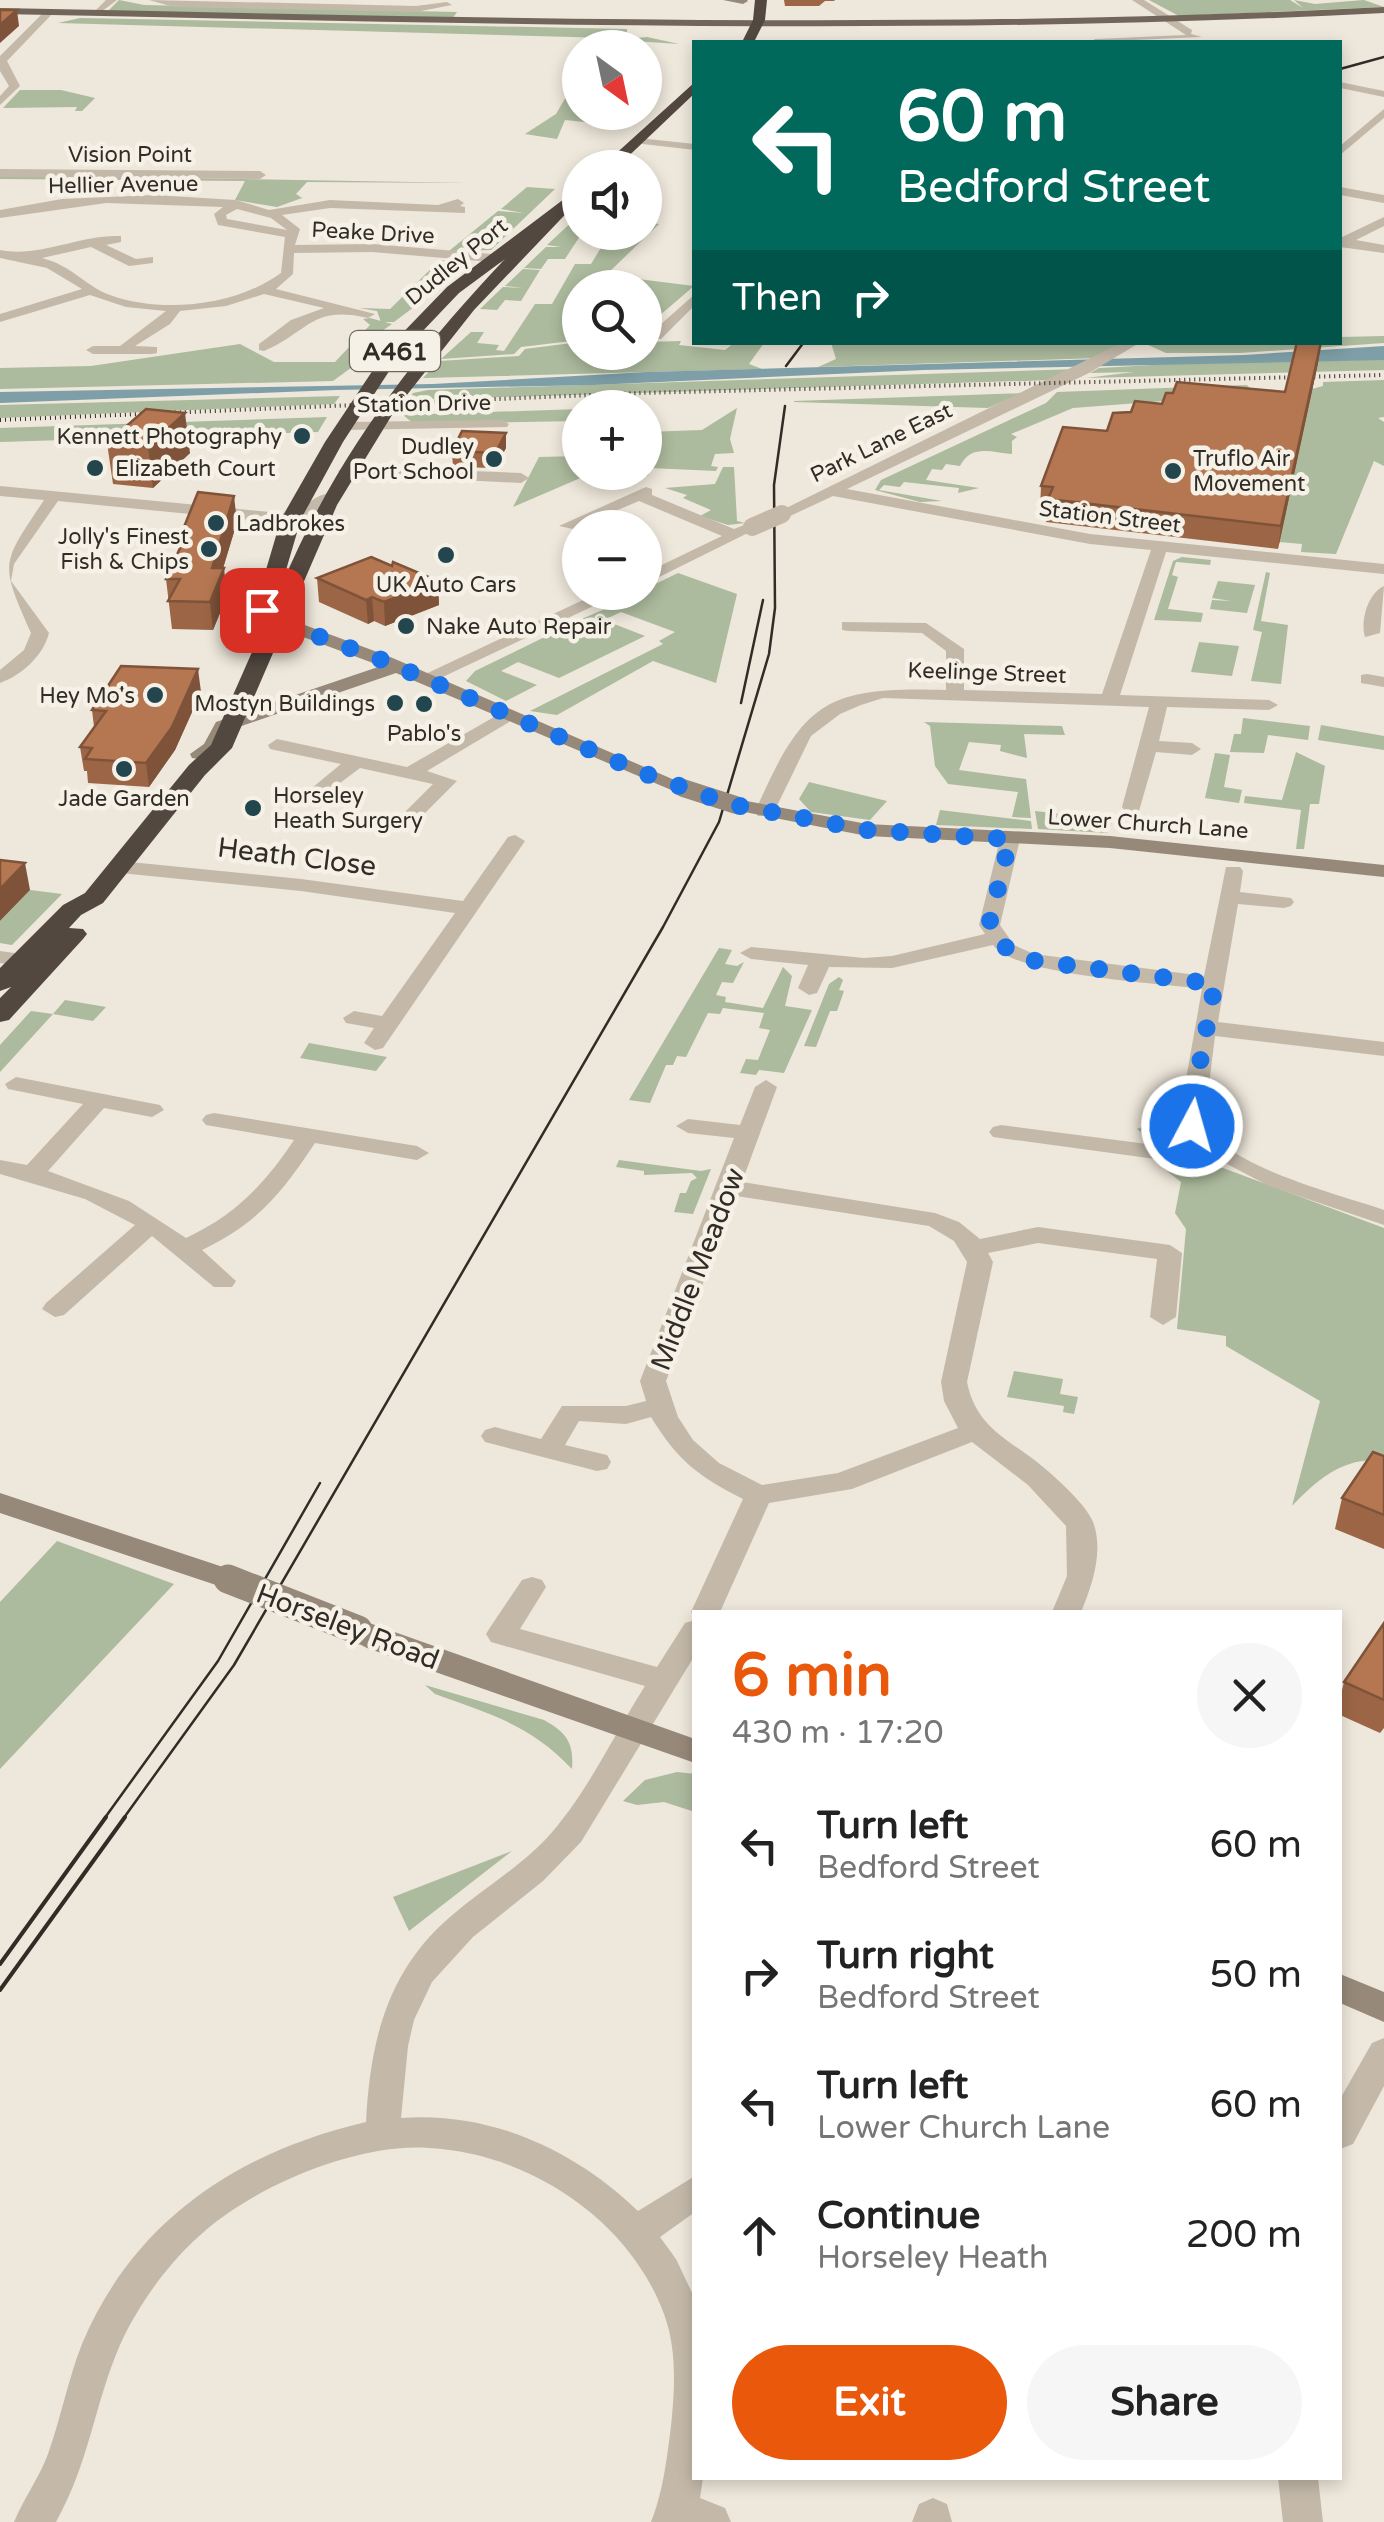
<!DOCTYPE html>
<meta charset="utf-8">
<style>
:root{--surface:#fff;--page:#f6f6f6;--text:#222;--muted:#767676;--accent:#ea580c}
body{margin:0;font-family:"Varela Round",sans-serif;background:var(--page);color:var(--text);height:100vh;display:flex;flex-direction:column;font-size:38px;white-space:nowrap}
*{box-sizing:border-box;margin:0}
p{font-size:32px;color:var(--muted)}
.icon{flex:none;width:55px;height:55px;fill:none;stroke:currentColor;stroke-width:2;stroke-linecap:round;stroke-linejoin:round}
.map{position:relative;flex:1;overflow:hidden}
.sheet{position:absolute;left:692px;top:1610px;width:650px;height:870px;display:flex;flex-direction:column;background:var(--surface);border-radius:0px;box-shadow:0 5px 15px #0003}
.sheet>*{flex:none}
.guide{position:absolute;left:692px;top:40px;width:650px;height:305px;border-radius:0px;box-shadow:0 5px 15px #0003;background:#00695c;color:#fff;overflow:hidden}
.needle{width:65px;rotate:147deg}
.controls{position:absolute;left:562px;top:30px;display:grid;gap:20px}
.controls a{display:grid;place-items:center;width:100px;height:100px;border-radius:50%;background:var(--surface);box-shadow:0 5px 15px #0003;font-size:50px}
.pin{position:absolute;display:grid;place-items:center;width:85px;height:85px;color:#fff;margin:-42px;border-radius:20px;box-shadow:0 5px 15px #0006}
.me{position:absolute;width:110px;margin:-55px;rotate:6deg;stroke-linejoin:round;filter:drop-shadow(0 0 8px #0008)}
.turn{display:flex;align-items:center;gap:35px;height:210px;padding:0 40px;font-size:45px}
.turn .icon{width:130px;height:130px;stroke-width:2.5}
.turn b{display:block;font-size:70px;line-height:85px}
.then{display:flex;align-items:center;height:95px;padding:0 40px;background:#0003;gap:20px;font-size:38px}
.round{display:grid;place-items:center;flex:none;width:105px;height:105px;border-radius:52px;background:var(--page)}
.summary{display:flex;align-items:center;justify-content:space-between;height:170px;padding:0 40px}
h1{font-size:60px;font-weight:800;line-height:75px;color:var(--accent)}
.cta{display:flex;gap:20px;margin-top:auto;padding:20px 40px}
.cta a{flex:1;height:115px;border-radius:60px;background:var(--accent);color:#fff;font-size:40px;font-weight:800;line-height:115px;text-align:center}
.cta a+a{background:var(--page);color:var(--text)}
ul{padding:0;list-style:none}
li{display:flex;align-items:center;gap:30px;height:130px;padding:0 40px}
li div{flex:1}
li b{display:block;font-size:38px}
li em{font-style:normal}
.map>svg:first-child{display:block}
</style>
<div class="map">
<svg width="1384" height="2522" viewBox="0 0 1384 2522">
<rect width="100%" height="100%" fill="#eee7db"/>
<path fill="#acba9d" d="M119,0L144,5L457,12L452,19L108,11Z
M1149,0H1290L1303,8L1294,0L1315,4L1364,0L1384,7L1179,16Z
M80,18L627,29V39L647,37L679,44L634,41L628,47L600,48L608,38L58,23Z
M574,83L580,84V112L639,113L622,126L565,120L557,139L525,134L556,114Z
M20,90H61L95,98L82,111H75L77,107L3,108Z
M0,175L470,183L307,182L296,194L302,198L277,207L235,200L245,181L0,179Z
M527,187L555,189L491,250L449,251L498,211L524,213L501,209Z
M577,217L582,233L565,259H548L541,269L524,268L546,247H561L547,245Z
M645,222L659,224L606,275L694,286L645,328V288H580V340L521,347L514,354L441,359L471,332H484L477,343L499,345L496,350L504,351L535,304H552L575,264H591L610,233L645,232Z
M440,260L471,264L394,322H381L377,311L359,308L390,309Z
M523,269L540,270L521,301L505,300L497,310L480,309L503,287L523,288L505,286Z
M370,318L392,324L379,333L384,334L362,365H355L333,381L0,389V368L91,366L240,344L274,362H335L370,325L363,319Z
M1384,336V343L1240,353H1166L1146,344L1340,342V337Z
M681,341L679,345L725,350L734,343H764L749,364L762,369L423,378L439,361L519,356L525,349L580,342V352H645V342Z
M831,343H1124L1098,358L818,367L836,359Z
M1244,360H1384V370L1086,378L1134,372L1090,373L1099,368Z
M1078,369L1054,380L409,400L413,393L428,390Z
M1384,380V417L1378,418L1384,422V466L1374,461L1336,554L1301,552L1302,544L1279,542L1312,389L1323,386V382Z
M1247,385L1255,394L1073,408L1011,434L1017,437L1012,441V454C990,452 971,444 960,466L946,464L942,470L932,469L926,480L979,488L958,493L959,488L904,482L900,487L884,485L879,490L942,501L920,502L875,490L881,480L1046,403L1057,392Z
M1022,393L988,408L794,402V401Z
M340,396L334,404L0,418V405Z
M737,408L730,439L734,453L715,454L711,466L718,467L716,471L650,468L648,476L637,473L645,472V455L657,454L656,440H645V432L702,430Z
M580,409V421L414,424L403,415Z
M327,417L318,432L0,442V428Z
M580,456V472L592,473L513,507L539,457Z
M723,467H734L737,521L745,523L728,525L700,516L711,510L683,498L687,495L665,488L715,484Z
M1182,557L1211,560L1210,565L1176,562L1172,575L1178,577L1168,609L1203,613L1201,622L1154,620L1173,561Z
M1266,572L1270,573L1261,621L1288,625L1281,684L1251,681L1262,632L1253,630Z
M678,573L737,594L716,683L653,661L557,715L530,711L663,644L659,641L675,632L621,612L604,620L645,636L559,678L518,662L501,671L537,685L506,701L466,681L475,671L559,630L576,637L596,628L579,620L645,592V589Z
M1218,581L1255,585L1247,613L1210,609L1212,600L1231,601L1212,598Z
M1199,642L1239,646L1232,676L1191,672Z
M1243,718L1310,726L1308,740L1268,735L1264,753L1230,752L1234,734H1241Z
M924,722L1062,726L1065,735L1024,734L1027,758L1000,751L1001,745L969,742L959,770L1026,779L1031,818L1012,817L1018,792L948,784L935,766L930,726Z
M1321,725L1384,736V750L1318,740Z
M1296,752L1325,766L1319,804H1310L1304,849H1296L1301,810L1244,803L1245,796L1282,800Z
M1215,753L1230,755L1224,787L1242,790L1239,803L1205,798Z
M809,782L887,801L870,820L811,812L799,799Z
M940,810L1031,821L1032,829L936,825Z
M1035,811L1113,820L1107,833L1038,829Z
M30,890L62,894L12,945L0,943V921Z
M719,948L732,950L725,964L737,966L744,962L733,983L722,982L716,995L726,997L725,1002L763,1008L783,967L792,976L785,1006L812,1010L784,1073L759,1070L756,1075L740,1073L746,1059L758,1060L770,1030L759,1028L764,1013L723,1008L720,1014L708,1013L686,1057L677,1056L673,1065H666L650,1103L629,1100Z
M839,977L843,980L839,990L844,991L837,1011H830L816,1047L804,1046L829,984Z
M65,1000L106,1007L93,1021L53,1014L0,1072V1045L31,1011L53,1014Z
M309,1043L387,1057L376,1071L300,1058Z
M1161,1107L1172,1109L1170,1123L1185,1144L1160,1147L1137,1129L1157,1121Z
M619,1160L701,1171L711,1169L693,1214L674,1212L680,1193H686L691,1181L697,1178L692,1173L644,1175V1171L616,1167Z
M1188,1166L1223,1168L1384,1228V1461C1344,1456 1318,1479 1292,1506L1320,1401L1226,1346V1336L1177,1329L1186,1229L1175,1213L1181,1182L1163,1168Z
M1014,1371L1063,1379L1060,1394L1078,1397L1074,1414L1063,1412L1064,1406L1007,1397Z
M57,1541L174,1584L0,1769V1602Z
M425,1685L544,1720C567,1733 574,1743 572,1769C531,1725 490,1714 435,1694Z
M677,1772L695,1774V1812L664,1802L637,1805L623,1801L645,1780Z
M512,1851L409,1931L393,1897Z"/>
<path fill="#7e9fa7" d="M1384,346V360L924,370L593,385L336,390L0,403V392L433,384L647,372L1244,355Z"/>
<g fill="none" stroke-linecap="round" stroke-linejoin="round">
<path fill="#c4b9a9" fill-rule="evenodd" d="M106,0H117L97,15H91Z
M149,0L416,6L447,2L452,5L416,12L174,7Z
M1132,0H1144L1192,30L1191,34L1202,37L1090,42L1095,39L1186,35Z
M46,10L54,12L7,61L20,86L0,105V96L9,86L0,71V56Z
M1340,82L1384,91V97L1340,88Z
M1384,109V118L1340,155V146Z
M638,138L695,144V150L634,143Z
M0,169L260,171L266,175L260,179L0,177Z
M1340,187L1384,195V203L1340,195Z
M154,195L236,200L269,210L330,200L438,205L458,199L464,203L460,206L465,207V213L330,208L282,215L300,229L295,245L372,244L516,256L522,260L516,264L372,252L294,253L293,274L276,289L375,314L368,318C311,305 309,332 264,351L259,350V344L291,320L324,308L264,294L226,306L180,311L170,324L135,346L157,347V353L152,354H93L86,350L93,346H120L166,311L126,307L90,295L0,322V314L82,289L47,268L0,258V250C41,258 79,234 121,236V242L106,245L136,259L153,257V263L129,266L91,247L42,258C73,266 85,286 110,295C162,314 236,306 281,273L285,237L218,225L214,214L223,207L106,203L0,218V210L62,199ZM237,209L271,218L287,230L227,219L226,215Z
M1384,217V226L1356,240L1384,245V253L1340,247V238Z
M695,294V305L661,339H651V333Z
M1123,342H1141L1089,373L847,489L1090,534L1384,564V574L1166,552L1120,695L1269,700L1278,705L1269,710L1167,707L1159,741L1192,743L1201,749L1192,755L1156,752L1139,811H1125L1122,807L1149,707L883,698L861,705L840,714L811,736L772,816H758L755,812C803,702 825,686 946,690V651L922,633L848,631L842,630V622L926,623L964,649V690L1102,694L1151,550L1090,544L833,496L788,517L774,514Z
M502,420L509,424L507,427L346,430L339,426L346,422Z
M346,466L521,473L529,478L521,483L341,474L338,471Z
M0,486L291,514L300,513C308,501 327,487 340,497L319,509L311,520L291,524L58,501L14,564L11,581L49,633C43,656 22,675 0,683V670L24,650L31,633C0,562 0,566 44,500L0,496Z
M646,487L652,489V495L734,529L752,522L760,527L645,584V573L722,536L639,501L573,529L559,526Z
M1384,586L1380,633L1365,637C1360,621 1368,593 1384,586Z
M600,592H623L432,682H420L417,678Z
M1367,674L1384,677V687L1361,683V675Z
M508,709L514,711V719L427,771L457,781L408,830L401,832L391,826L433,784L360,768L308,807L301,805V797L341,764L270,749L268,745L277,739L407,767Z
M1010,833L1020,839L1000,925L1014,945L1034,954L1204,976L1226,867H1240L1243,871L1240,892L1291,898L1294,902L1291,906L1284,908L1238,904L1218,1022L1384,1042V1056L1215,1036L1204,1125C1234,1169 1334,1193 1384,1210V1225L1269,1186L1206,1153L1170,1161L993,1137L989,1132L993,1127L1001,1125L1170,1147L1192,1142L1180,1125V1113L1202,989C1159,983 1016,976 993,945L892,968L829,967L817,993L809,995L798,988L808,965L751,959L740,953L751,947L864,958L892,956L985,934L979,925L1000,839Z
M515,835L525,841L383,1048L375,1050L364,1043L374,1028L346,1023L343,1018L354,1011L382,1016L455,913L301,891L120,873L110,867L120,861L301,879L463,901L508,837Z
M0,951L43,957L54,963L43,969L0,963Z
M16,1077L160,1105L164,1110L152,1117L104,1108L48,1171L129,1201L186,1238C235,1215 264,1185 294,1140L206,1125L202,1120L206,1115L214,1113L417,1146L429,1153L417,1160L315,1143C281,1194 258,1223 202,1250L236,1281L232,1287H214L152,1236L64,1315L55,1317L42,1309L46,1303L135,1225L85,1199L0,1174V1160L27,1165L83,1104L8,1089L5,1084Z
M766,1080L777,1087L742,1182L935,1213L959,1222L980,1239L1038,1227L1170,1245L1182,1253L1176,1317L1163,1325L1150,1317L1157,1259L1038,1243L988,1253L993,1262L967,1382C975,1421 998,1434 1029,1456C1046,1468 1086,1503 1093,1522C1104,1551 1092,1586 1081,1612H1052L1067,1576L1066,1526L1028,1485L972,1442L852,1489L769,1503L720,1612H695V1618L691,1612L743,1499C698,1476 678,1461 651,1417L626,1424L579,1421L565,1445L607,1455L611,1462L607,1469L597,1471L485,1442L481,1436L485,1430L495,1427L541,1439L562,1406H626L646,1401L640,1381L734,1138L688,1133L676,1126L688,1119L740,1125L755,1087ZM736,1196L929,1226L954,1241L967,1262L941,1382L944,1401L958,1428L838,1473L762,1485L719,1463L693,1440L678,1417L666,1381Z
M532,1577L542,1580L546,1587L520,1629L657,1667L685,1623L695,1620V1655L581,1842L543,1881L473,1937L432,1982L414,2020L408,2046L401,2118C490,2111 575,2150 638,2211L695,2176V2212L660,2237L676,2259L695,2299V2478H703L700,2498L725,2508L731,2522H651C663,2492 667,2458 671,2426C675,2389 677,2349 664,2314C629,2219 528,2153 429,2148C358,2143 260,2184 206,2230C171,2259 139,2303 120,2345C94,2405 90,2461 56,2522H14C24,2498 39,2478 48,2454C61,2418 68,2379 82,2344C134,2220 238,2152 366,2122C370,2042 387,1971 450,1917C481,1890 517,1869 545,1840C586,1796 613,1736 645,1686L491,1642L486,1634L491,1626L522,1580Z
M1384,2038V2086L1353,2144L1340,2149V2099L1372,2043Z
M1278,2478H1318L1323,2522H1283Z
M933,2498L947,2504L952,2522H912L919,2504Z"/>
<path fill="#97897a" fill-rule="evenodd" d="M723,0H747L748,1L743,4Z
M263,605L275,614L388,656L693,788L683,794L676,792L396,673L230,730C222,746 213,762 192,758L190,754L204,744L216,722L381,666L263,622L254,610Z
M736,799L867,824L1110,836L1384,865V877L1110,848L867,836L729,809V801Z
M0,1493L238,1572L242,1579L238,1586L228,1589L0,1513Z
M358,1619L695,1739V1763L367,1648L348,1638L343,1630L348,1622Z
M1340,1974L1384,1992V2022L1340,2003Z"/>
<path fill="#72665a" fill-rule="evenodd" d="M1384,7V13C923,37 462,23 0,14V8C462,17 923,31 1384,7Z"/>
<path fill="#524840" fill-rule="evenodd" d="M755,0H767L765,20L754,42H742L753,20Z
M695,82V93L616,168H600Z
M580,187V199L474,310L395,410L337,505L232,748L205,775L103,903L81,915L69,928L83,929L87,934L83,939L9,1020L0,1022V998L11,987L0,991V968L63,905L85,893L189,765L211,745L279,591L270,596L260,590L281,519L325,442L387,349L447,287ZM505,259C412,357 333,461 281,587L301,519L343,442L399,356L459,293Z"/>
<path stroke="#322c27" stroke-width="2.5" d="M1340,69L1384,57
M786,366L804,342
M741,703L763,600
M104,1819L218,1661L320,1483
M123,1819L234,1665L663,927L719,822L769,654L775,608L774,485L785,406"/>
<path stroke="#322c27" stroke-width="4" d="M0,1964L106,1817
M0,1990L125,1817"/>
<path stroke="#322c27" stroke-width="4" stroke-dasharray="1 4" stroke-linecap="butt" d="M0,420L639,393L1384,375"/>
<path stroke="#c4b9a9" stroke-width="18" d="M752,527L782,514"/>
<path stroke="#97897a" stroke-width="18" d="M683,788L736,805"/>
<path stroke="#97897a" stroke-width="29" d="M228,1579L358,1630"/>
</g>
<path fill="#9c6646" d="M784,0H835L834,1H825L819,6H785Z
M1321,342L1318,363L1278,549L1046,522L1047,509H1040L1041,486L1131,412L1162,404L1285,392Z
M107,443L190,453L153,488L113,484Z
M506,448L495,468L453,467L452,451Z
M237,522L223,568L227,596L213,630L172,629L166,579L181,546L180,537Z
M392,566L438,581L439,605L385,626L374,621L368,624L319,602L317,578Z
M201,692L175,750L149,787L88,783L87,771H84L80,747L94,727L92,710Z
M1384,1456V1549L1335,1529L1342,1498Z
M1384,1623V1728L1380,1733L1340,1715V1698L1344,1682Z"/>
<path fill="#7f5339" d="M17,10L19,26L0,43V25Z
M1321,342L1318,363L1278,549L1281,526Z
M185,413L190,453L153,488L148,447Z
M506,433V448L495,468V453Z
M234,496L237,522L221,575L224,568L227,596L213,630L210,602L212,568Z
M438,581L439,605L385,626L384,602Z
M372,597L374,621L368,624L366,600Z
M198,669L201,692L175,750L149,787L146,763Z
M25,863L30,890L0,921V889Z"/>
<path fill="#b57751" stroke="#7f5339" stroke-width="2.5" d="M0,10H17L0,25Z
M1297,342H1321L1281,526L1048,499L1053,487L1041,486L1063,427L1107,431L1113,413L1131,412L1135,401L1162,404L1166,393H1173L1177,382L1285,392Z
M146,409L185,413L148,447L107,443Z
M462,431L506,433L495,453L452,451Z
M198,492L234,496L212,568H224L210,602L168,601L180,579H166L185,537H180Z
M371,557L392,566L393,562L438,581L384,602L372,597L366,600L317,578Z
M121,666L198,669L172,727L146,763L85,759L92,748L80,747L106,711L92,710Z
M0,860L25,863L0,889Z
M1373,1452L1384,1456V1515L1342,1498Z
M1384,1623V1700L1344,1682Z"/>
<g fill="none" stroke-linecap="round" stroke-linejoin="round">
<path stroke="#1a73e8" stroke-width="18" stroke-dasharray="0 32.4" d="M262,610L269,618L382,660L646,774L729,804L867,830L1010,839L989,925L1007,949L1029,960L1215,984L1194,1094L1192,1126"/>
</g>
<g fill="#23454e" stroke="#f6f1e6" stroke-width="4">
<circle cx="302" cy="436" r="10"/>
<circle cx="494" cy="459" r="10"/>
<circle cx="95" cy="468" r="10"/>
<circle cx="1173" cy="471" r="10"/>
<circle cx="216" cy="523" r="10"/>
<circle cx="209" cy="549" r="10"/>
<circle cx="446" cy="555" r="10"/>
<circle cx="406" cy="626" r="10"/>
<circle cx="155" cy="695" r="10"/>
<circle cx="395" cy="703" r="10"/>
<circle cx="424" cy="704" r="10"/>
<circle cx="124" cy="769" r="10"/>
<circle cx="253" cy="808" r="10"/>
</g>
<g text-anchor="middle" stroke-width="9" stroke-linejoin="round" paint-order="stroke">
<g font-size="22" fill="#322c27" stroke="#f6f1e6">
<text x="130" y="162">Vision Point</text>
<text transform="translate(123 184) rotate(-1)" y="8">Hellier Avenue</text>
<text transform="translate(373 232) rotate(3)" y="8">Peake Drive</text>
<text transform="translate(456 261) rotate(-39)" y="8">Dudley Port</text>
<text transform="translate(424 403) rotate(-1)" y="8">Station Drive</text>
<text transform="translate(881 442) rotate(-26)" y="8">Park Lane East</text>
<text transform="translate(1110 516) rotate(7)" y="8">Station Street</text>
<text transform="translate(987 672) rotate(2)" y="8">Keelinge Street</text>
<text transform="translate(1148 823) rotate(4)" y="8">Lower Church Lane</text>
</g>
<g font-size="22" fill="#322c27" stroke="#f6f1e6" text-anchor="end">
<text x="282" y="444">Kennett Photography</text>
<text x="474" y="454">Dudley<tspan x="474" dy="25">Port School</tspan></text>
<text x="1193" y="466" text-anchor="start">Truflo Air<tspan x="1193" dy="25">Movement</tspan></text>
<text x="115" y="476" text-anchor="start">Elizabeth Court</text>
<text x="236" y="531" text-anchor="start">Ladbrokes</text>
<text x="189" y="544">Jolly's Finest<tspan x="189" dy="25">Fish &amp; Chips</tspan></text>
<text x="446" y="592" text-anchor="middle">UK Auto Cars</text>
<text x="426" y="634" text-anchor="start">Nake Auto Repair</text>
<text x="135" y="703">Hey Mo's</text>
<text x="375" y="711">Mostyn Buildings</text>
<text x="424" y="741" text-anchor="middle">Pablo's</text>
<text x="273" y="803" text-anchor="start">Horseley<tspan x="273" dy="25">Heath Surgery</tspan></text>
<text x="124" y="806" text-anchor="middle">Jade Garden</text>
</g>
<rect fill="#f6f1e6" stroke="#6d6760" stroke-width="2.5" x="350" y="331" width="90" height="40" rx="8"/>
<g font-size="25" font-weight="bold" fill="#322c27">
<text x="395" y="360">A461</text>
</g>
<g font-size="28" fill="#322c27" stroke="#f6f1e6">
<text transform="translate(297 856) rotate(7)" y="10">Heath Close</text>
<text transform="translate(697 1269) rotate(-69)" y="10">Middle Meadow</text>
<text transform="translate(348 1626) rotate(21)" y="10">Horseley Road</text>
</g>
</g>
</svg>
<div class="controls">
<a><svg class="needle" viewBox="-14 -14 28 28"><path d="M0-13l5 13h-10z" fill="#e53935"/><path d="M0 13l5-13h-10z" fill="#767676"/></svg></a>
<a><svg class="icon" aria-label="sound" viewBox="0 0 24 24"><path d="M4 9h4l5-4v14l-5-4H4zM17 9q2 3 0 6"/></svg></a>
<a><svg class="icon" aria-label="search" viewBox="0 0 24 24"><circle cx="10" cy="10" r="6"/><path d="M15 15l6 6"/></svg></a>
<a>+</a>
<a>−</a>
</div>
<div class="pin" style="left:262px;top:610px;background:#d93025"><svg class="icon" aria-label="arrive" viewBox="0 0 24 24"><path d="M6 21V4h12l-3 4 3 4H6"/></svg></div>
<svg class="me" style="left:1192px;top:1126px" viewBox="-20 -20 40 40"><circle r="17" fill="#1a73e8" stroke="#fff" stroke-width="3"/><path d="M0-11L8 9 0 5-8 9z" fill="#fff"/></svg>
<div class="guide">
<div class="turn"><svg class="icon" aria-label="left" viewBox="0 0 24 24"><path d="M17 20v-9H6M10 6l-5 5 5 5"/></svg><div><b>60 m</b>Bedford Street</div></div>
<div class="then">Then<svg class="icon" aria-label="right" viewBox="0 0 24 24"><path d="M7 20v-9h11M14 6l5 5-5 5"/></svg></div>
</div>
<section class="sheet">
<div class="summary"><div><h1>6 min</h1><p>430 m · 17:20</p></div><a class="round"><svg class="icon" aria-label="close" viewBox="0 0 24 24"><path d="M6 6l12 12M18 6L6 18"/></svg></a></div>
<ul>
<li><svg class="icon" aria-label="left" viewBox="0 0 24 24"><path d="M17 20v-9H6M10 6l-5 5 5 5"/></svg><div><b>Turn left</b><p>Bedford Street</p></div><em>60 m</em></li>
<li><svg class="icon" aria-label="right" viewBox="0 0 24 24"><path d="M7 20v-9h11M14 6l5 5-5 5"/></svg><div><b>Turn right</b><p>Bedford Street</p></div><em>50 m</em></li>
<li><svg class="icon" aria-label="left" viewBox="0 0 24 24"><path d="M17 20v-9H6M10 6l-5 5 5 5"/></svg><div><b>Turn left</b><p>Lower Church Lane</p></div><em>60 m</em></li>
<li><svg class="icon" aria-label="ahead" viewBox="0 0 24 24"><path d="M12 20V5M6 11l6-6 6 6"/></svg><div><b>Continue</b><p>Horseley Heath</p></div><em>200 m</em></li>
</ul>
<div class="cta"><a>Exit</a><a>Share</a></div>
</section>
</div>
